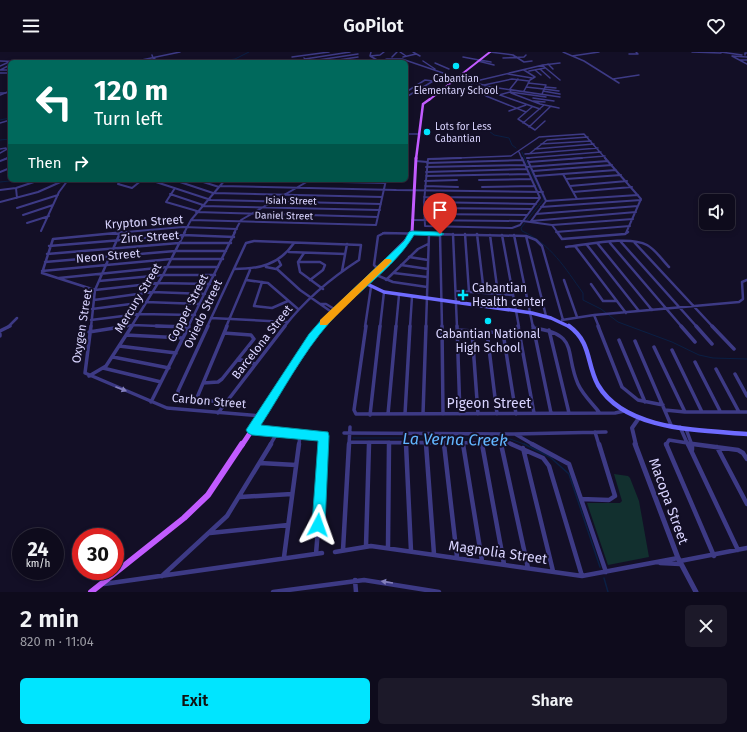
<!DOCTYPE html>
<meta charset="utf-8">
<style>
:root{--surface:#0e0b1c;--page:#1c1929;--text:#f1f3f6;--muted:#9b9ba3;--line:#2e2b3b;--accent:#00e5ff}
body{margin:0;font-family:"Fira Sans",sans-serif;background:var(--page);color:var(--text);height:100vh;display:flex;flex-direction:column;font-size:15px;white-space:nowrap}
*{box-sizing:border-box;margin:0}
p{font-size:13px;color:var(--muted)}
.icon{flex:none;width:22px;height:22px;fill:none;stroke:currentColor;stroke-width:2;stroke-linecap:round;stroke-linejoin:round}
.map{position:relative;height:540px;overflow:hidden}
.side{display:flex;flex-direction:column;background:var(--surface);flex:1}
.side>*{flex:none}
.banner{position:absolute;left:8px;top:8px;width:400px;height:122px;border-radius:6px;box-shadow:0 2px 6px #0003,0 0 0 1px var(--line);background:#00695c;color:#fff;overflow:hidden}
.tools{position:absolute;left:699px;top:142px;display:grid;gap:8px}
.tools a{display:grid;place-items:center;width:36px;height:36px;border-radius:6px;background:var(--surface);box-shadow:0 2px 6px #0003,0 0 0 1px var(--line);font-size:20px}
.speed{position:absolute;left:12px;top:476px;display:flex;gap:8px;font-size:20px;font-weight:700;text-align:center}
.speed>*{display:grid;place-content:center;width:52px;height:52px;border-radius:50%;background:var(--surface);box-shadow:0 2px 6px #0003,0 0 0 1px var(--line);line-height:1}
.speed small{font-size:10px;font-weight:400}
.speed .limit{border:6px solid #d22;background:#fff;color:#111}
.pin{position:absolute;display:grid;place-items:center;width:34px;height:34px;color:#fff;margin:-41px -17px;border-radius:50% 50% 50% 0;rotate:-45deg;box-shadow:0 0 4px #0007}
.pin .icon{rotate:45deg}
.me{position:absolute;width:44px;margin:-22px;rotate:4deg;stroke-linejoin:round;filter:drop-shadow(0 0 3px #0008)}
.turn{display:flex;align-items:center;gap:14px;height:84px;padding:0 20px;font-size:18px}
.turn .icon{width:52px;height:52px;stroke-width:2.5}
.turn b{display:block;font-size:28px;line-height:34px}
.then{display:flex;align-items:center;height:38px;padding:0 20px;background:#0003;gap:8px;font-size:15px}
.round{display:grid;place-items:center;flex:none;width:42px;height:42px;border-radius:6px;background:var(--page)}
.overview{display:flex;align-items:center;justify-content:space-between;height:68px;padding:0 20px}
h1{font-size:24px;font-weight:600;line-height:30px}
.button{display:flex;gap:8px;margin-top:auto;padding:8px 20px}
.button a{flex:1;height:46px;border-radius:6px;background:var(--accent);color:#111;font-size:16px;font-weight:600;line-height:46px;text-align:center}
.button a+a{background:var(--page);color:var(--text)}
header{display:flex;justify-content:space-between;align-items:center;height:52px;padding:0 20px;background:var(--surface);font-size:18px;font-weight:600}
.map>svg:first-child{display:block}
</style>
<header><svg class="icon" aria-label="menu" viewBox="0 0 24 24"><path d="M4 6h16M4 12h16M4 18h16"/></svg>GoPilot<svg class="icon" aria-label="heart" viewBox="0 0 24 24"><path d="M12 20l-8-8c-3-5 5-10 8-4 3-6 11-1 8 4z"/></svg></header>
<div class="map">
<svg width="747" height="540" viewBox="0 0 747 540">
<rect width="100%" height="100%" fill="#130f26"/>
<path fill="#12302f" d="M614,422L628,424L630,426L639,449L649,505L608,513L587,451H620L622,449Z"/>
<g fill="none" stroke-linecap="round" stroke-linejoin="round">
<path stroke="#0a1f44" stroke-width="1" d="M214,10L235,7L249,0
M0,68L10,66
M489,79L494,83L509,86L512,93L516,96
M0,88L10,87
M522,100L528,114
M529,116L540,138
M0,130L20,128
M527,168L544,147L541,141
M525,171L521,176L522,179C551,192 565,216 583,241V248L601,257L618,270L672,290L699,303L713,306L747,307
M353,386H507L527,393"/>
<path stroke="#0a1f44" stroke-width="1.5" d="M524,392L550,405L569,422L600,515
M604,526L608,540"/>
<path stroke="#3d3a85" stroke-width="1.5" d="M371,0L370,4L379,9
M400,0L406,4
M413,0L420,4
M490,0L513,3L524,10L532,9
M563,0L584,9L619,31
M692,0L721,1
M721,0L742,3
M629,2H638L636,0
M152,3L153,6L160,10
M745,3V1H747
M370,4L380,3L384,0
M572,4L599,0
M292,5L329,0
M392,5L397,0
M403,5L416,2
M463,5L479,8
M747,5L732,4L747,12
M304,6L310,10
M503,6L524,5L526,3
M305,7L350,0
M480,8L491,10
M740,8H747
M0,9L29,10
M423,9L435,17
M478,9L494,13
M321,10L318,8L358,2
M333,10L332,9L358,5
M347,10L361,8
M369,10L374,9
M378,10L387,7H402L446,22L454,27L484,33L512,27L529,29
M435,11L449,17
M548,12L553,17
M542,13L560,28
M0,14L9,10
M540,17L550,26
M0,18L10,13
M0,18H10
M524,18L535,25L530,28L524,39
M535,18L541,23
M529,19L545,16
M0,21H10
M508,22L532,26
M518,27L510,37L511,41L540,52L559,56
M613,27L639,23
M472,30L543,13L560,11
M472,31L471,34L486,44L526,60
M528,31L546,33L542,42
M485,34L560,45
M485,34L494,41L540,57
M526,35L544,37
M545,35L556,36
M424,36L438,39
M544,37L559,39
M543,39L560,42
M406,40L425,28L433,29
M0,41H6
M499,43L510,40L546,45
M406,45L435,28
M533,46L554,49
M534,49L545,50
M532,55L518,67L535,78L545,69
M509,59L526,53
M0,71L10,68
M523,71L544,53
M529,75L551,54
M406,82H419
M541,92L591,89
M0,97L6,96
M535,97L594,92
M519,100L522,107
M0,101L9,96
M525,102L598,96
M529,102L547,88L588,85
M527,106L601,100
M5,107L10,105
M433,107L511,104L539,85L584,82L606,107
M569,107L605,104"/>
<path stroke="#3d3a85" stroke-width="2" d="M461,106L428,107L424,150L425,174L512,176L520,173L540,146L522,106
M527,106H529
M605,106L641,147L626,181
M0,109L8,106
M416,109L427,110
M528,109L546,149
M529,110L582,106
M427,111L523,108
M426,115L525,113
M526,115L608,109
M533,119L612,113
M0,120L10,116
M426,120L527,117
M563,122L577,147
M426,124L529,122
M536,124L616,118
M566,127L621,123
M121,128L118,132L132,136L142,128
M156,128V130L211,148L381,152
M174,128L213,141L382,145
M197,128L219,135
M253,128L385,131
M479,128L531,127
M425,129L457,128
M220,134L396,138
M425,134L458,135
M570,134L627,129
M482,135L535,134
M16,136L17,146
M175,136L166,150L197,159
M0,138L16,136L40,128
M396,138L543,140
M573,140L632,135
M170,142L203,153
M424,145L540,146
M546,149L638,143
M0,150L38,140L65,128
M424,150L536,152
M202,154L380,158
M541,155L641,148
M17,156L58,143
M424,156L532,157
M196,160L378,165
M424,162L527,163
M536,162L638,154
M23,163L53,153
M191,168L376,173L386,128
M412,168L523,169L552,173L633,167
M531,169L636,160
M531,169L546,149
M27,171L49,164
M552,173L558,181
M41,179L59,140L68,128
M556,180L630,174
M115,181L183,175L237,177
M184,181L191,168L225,128
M234,181L241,168L310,128
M383,181H396"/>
<path stroke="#3d3a85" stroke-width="2.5" d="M126,180L53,187L42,221L95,238L158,231L210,232
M557,180L562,187L625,182L628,180
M440,182L442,275
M453,182L457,275
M465,182L469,240
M477,182L484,241
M490,183L498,242
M502,183L519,275
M514,183L533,275
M526,184L546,264
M621,190L697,275
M634,190L713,275
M610,191L682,275
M598,192L652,258
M587,193L639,259
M49,194L183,183L234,185
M575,194L626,261
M566,195C586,193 629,183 647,193C656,198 662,208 669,215
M289,200L345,202
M304,201L298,210L300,220L323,237
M47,202L179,191H231
M409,205L428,208
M45,210L175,199H226
M298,210H320L325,213L323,218L310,228
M401,213L428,217
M266,215L276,217L281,213L279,209
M234,217C259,217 279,213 294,191
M277,217L300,238L333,261
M379,218L374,213L378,184L384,181L526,184L536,188L542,194L563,268
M42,219L171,207H223
M342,219L347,192
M394,221L427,225
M374,222L393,230L427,235
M59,226L167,215H218
M246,228L268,231L298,257
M386,228L418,197L428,192
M564,228L577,265
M99,229L163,223H215
M262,230L254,254L272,256L288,249
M591,232L603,249H617
M456,239L512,243
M94,248L152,240L205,242
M321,252H326L336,258
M92,257L146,250L200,252
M594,263L599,275
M211,266L287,270
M91,268L139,262L195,263
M562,268L594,263L739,250L743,247L742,230L747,228
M8,275L17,266
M91,275L95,238L120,181
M121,275L132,273L185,275
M131,275L163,223L185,180
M188,275L235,180
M207,275L246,191L254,189L361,193L359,208C331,226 305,248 284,275
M226,275L250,218
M365,275L371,235
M380,275L384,240
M396,275L399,243
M410,275L412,245
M426,275L429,182"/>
<path stroke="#3d3a85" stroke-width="3.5" d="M91,274L85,321L167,356L261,364
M156,274L189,275
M208,274L178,339V344L182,347L226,350
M366,274L354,358L356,362L615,361L624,359
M442,274L443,362
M457,274L460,362
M518,274L534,361
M533,274L551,361
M598,274L622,335L638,348L663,353
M681,274L695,290
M696,274L712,292
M712,274L734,297
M533,276C580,282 564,300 578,332C583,343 592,351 599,360
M458,278L519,282
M549,278L569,361
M0,279L10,274
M472,279L478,362
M89,280L127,274
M487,280L497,362
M503,281L516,362
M0,282V284
M126,283L183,286
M619,288L645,350
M635,289L671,373
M119,294L176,301
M654,295L685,360
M672,298L702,360
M113,305L169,316
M238,307L255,312
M695,310L720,359
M103,316L161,330
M716,317L739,360
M735,322L747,344
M89,324L106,314L132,274
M203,331L218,330L222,327L254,287L251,283L224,281
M196,348L227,274
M151,350L189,274
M665,358L685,360H747
M218,361L285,274
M388,362L396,274
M405,362L410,274
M423,362L426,274
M370,363L380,274
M680,375L688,393
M686,377L692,393
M253,378L321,383L325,386L324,393
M595,380L599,393
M344,381L514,382L606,380
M515,382L534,393
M349,390L510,391L513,393
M406,390V393
M426,390V393
M444,390V393
M463,391V393
M482,391V393
M501,391V393
M270,393L277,381
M299,393L300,382
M349,393L350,375
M369,393V390
M389,393V390
M666,393L669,388L700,393"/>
<path stroke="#3d3a85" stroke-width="4.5" d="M406,392L411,499
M426,392L434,502
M444,392L457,505
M463,392L482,509
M482,392L504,512
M501,392L528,516
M511,392L543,406L549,414L582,524
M532,392L569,412L606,520
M666,392L714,504
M688,392L738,498
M692,392V398
M693,392L738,398L743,401L747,407
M717,395L747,452
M523,396L553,519
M260,411L296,413
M240,445L292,442
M581,447L609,448L615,444L599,392
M210,481L288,473
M366,494L369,392
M388,495L389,392
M343,498L349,392
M335,500L371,494L582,524L678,506
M316,502L325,392
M284,505L299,392
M680,509L747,496
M660,511L680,512
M162,524L227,464L271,392
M355,528L356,540
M104,532L322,501
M273,540L364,528L439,540"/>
<path stroke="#3d3a85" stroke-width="1.5" d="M132,10L180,0
M0,43L10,39"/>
<path stroke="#3d3a85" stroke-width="4" d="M636,393L632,376L639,366"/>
<path stroke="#3d3a85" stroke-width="5" d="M635,392L678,506L696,540"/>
<path stroke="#6f6bff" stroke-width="3.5" d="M365,231L384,240L532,261L551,266L570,275"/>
<path stroke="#6f6bff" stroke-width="4.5" d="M569,274C592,291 586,311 598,333C625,379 700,378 747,382"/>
<path stroke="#c25bff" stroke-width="2" d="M429,48L490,0"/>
<path stroke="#c25bff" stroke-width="2.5" d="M416,107L423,52L430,47"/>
<path stroke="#c25bff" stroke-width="3" d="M412,181L416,106"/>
<path stroke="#c25bff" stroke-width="4" d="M320,275L409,186L412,180"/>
<path stroke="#c25bff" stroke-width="5" d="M242,393L321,274"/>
<path stroke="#c25bff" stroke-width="6" d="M91,540L184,466L208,443L242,392"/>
</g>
<defs><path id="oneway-solid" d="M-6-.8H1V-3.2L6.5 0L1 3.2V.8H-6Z"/></defs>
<g fill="#837fbc">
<use href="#oneway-solid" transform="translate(121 337) rotate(21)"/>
<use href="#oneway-solid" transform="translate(387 530) rotate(-171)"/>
</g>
<path fill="#00e5ff" stroke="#0095a6" d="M412,179L440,180L444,182L440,184L414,183C394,217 354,241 329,271C302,302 283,339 261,373L328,380L329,384L325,473L323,478L318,480L314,478L312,473L318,389L252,383L248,381L246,378L309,282L323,266L404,189L409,180Z"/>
<path fill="#f59e0b" d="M385,207H390L392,209L327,273H320V268Z"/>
<g fill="#00e5ff" stroke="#130f26" stroke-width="1.5">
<circle cx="456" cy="14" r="4"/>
<circle cx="427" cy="80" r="4"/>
<path d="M461 237h4v4h4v4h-4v4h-4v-4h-4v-4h4z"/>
<circle cx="488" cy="269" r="4"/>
</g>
<g text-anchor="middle" stroke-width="4" stroke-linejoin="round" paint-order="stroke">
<g font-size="10" fill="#d9d4ff" stroke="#130f26">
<text x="456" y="30">Cabantian<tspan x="456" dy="12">Elementary School</tspan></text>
<text x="435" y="78" text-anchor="start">Lots for Less<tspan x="435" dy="12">Cabantian</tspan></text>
</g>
<g font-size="10" fill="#d9d4ff" stroke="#130f26">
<text transform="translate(291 148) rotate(1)" y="4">Isiah Street</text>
<text transform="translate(284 163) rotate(1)" y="4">Daniel Street</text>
</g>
<g font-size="12" fill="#d9d4ff" stroke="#130f26">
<text transform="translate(144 170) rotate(-4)" y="4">Krypton Street</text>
<text transform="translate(150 185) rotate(-4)" y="4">Zinc Street</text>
<text transform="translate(108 204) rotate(-5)" y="4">Neon Street</text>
<text transform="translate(138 246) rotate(-59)" y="4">Mercury Street</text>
<text transform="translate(188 256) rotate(-63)" y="4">Copper Street</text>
<text transform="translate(203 262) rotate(-65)" y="4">Oviedo Street</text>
<text transform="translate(82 274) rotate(-81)" y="4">Oxygen Street</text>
<text transform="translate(262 290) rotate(-52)" y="4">Barcelona Street</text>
<text transform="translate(209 349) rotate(5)" y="4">Carbon Street</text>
</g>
<g font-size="12" fill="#d9d4ff" stroke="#130f26" text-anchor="start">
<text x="472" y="240">Cabantian<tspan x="472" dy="14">Health center</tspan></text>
<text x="488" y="286" text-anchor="middle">Cabantian National<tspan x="488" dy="14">High School</tspan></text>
</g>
<g font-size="14" fill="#d9d4ff" stroke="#130f26">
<text x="489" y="356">Pigeon Street</text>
<text transform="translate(669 449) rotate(70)" y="5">Macopa Street</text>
<text transform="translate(498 500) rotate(8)" y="5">Magnolia Street</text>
</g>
<g font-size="16" font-style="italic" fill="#62b6ff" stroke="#130f26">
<text transform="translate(455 387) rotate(1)" y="6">La Verna Creek</text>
</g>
</g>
</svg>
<div class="tools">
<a><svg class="icon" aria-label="sound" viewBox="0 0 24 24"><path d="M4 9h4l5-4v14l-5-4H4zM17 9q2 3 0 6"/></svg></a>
</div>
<div class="speed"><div>24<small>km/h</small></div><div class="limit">30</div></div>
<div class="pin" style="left:440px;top:182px;background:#d93025"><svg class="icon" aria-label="arrive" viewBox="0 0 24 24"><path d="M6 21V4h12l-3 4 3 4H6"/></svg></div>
<svg class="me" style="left:318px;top:473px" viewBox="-20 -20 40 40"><path d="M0-17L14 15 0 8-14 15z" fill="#00e5ff" stroke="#fff" stroke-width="4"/></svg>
<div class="banner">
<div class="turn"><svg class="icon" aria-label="left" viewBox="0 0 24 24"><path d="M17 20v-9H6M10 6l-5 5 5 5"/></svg><div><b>120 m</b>Turn left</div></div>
<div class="then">Then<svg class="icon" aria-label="right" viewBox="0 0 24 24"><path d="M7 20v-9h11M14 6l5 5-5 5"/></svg></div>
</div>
</div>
<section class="side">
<div class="overview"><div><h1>2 min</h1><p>820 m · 11:04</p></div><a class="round"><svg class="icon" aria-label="close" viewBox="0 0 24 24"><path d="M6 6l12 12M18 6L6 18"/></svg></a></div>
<div class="button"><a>Exit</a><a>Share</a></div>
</section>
